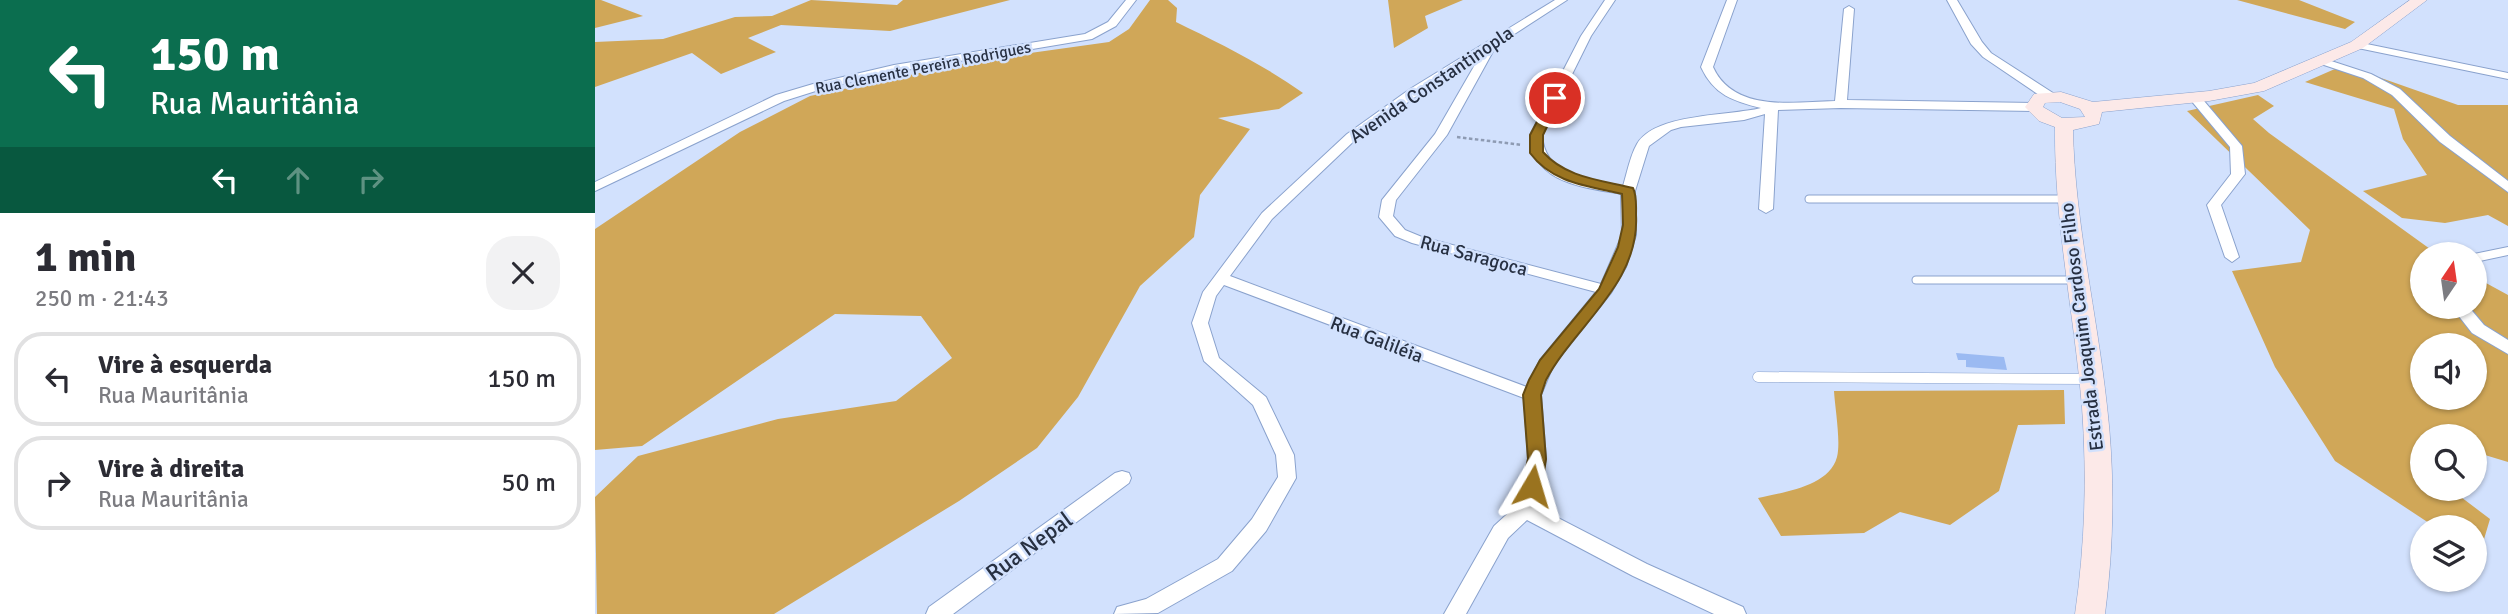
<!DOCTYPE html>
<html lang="pt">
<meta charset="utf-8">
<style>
:root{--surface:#fff;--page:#f2f2f3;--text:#2b2b33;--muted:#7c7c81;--line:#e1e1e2}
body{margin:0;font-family:Signika,sans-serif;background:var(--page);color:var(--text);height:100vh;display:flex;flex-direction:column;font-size:26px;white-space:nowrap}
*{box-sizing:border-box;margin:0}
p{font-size:23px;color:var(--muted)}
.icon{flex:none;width:38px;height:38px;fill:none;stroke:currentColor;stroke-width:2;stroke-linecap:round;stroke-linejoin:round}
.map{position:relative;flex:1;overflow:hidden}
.details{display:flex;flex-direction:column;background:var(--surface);width:595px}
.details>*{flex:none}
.top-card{background:#0b6e4f;color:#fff;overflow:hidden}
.needle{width:46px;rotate:13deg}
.fabs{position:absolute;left:1815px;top:242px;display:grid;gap:14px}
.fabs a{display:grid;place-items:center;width:77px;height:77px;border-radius:50%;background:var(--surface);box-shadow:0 2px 5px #0004;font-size:35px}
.pin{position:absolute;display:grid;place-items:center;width:60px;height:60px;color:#fff;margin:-30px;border:4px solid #fff;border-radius:50%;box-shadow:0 2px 7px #0007}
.me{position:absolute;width:77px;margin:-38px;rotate:7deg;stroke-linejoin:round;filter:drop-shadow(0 0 5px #0008)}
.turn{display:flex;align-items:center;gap:24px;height:147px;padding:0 35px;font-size:32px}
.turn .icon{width:91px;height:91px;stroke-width:2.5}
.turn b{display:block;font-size:49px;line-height:60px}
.lanes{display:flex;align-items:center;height:66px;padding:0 35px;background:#0003;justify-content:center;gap:35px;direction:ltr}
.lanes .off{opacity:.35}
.round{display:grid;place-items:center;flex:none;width:74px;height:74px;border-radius:28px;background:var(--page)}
.summary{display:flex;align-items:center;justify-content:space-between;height:119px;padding:0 35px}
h1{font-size:42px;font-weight:700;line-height:52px}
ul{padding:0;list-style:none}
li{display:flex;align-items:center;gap:21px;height:94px;margin:0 14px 10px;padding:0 21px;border:4px solid var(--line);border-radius:28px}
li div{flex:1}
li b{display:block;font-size:26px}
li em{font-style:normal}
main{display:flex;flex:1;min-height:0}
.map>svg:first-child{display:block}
</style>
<main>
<section class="details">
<div class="top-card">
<div class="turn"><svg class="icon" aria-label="left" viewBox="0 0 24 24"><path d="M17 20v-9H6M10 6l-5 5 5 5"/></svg><div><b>150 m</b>Rua Mauritânia</div></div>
<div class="lanes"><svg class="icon" aria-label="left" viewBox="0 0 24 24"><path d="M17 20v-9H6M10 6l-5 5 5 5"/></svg><svg class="icon off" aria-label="ahead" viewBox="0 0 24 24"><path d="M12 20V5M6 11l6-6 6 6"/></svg><svg class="icon off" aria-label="right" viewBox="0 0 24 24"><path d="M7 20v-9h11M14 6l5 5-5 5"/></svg></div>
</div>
<div class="summary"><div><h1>1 min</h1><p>250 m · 21:43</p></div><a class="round"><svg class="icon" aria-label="close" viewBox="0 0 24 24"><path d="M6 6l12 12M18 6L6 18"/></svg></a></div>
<ul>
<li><svg class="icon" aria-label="left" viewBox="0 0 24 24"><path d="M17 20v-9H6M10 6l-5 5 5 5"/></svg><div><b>Vire à esquerda</b><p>Rua Mauritânia</p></div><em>150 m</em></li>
<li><svg class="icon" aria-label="right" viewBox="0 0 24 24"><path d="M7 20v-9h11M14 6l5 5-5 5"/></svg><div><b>Vire à direita</b><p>Rua Mauritânia</p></div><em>50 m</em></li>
</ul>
</section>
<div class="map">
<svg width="1913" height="614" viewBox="0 0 1913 614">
<rect width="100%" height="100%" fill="#d2e1fd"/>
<path fill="#d0a758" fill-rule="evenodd" d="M0,0H6L48,16L0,28Z
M216,0L302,5L308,0H415L295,31L186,25L153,38L181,52L126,74L97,53L0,87V42L68,39L140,17L177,16Z
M555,0H573L582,8L581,22C624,43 669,65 708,93L684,109L623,118L655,129L605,195L599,237L545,286L483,397L442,448L364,501L179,614H2L0,497L43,456L183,419L301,401L357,358L326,316L240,314L47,446L0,450V229L145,132L215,96L386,60L514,42L534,29Z
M793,0H868L830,16L833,28L799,48Z
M1642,0H1704L1760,22L1750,29Z
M1749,65L1863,105H1913V226L1893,215L1850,223L1807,218L1768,191L1832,175L1808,139L1799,109L1710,82Z
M1663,95L1679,106L1658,119L1674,133L1842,254H1827V306H1880V277L1913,295V462L1880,452V436H1827V488H1854L1895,519L1884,556L1880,553V527H1840L1740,461L1680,367L1637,271L1706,262L1715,230L1592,111ZM1827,345H1880V397H1827Z
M1469,390L1470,424L1423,425L1404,491L1355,525L1305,512L1269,533L1186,536L1163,498C1188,492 1234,487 1242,457C1246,442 1240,408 1239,391Z"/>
<path fill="#9bbaf2" d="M1361,353L1409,357L1412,370L1371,367V360H1363Z"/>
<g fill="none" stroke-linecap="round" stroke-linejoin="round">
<defs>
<path id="lane-far1" d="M1214,199H1471
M1321,280H1479"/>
<path id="lane" d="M1163,377L1493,379"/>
<path id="street" d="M531,0H541L521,26L497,39L299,72L227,89L189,101L0,191V182L181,95L218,84L299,65L490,34L513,22Z
M960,0H972L901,46L852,135L801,200L798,216L810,230L827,237L1006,284L1027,235L1026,194C988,187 937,183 935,135L986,36L1010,0H1020L996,36L947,135C950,177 993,180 1028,186C1032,173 1035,156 1042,144C1060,113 1134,116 1166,108C1138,101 1119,95 1106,67L1132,0H1142L1118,67C1139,113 1199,102 1240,101L1249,9L1254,6L1259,9L1252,100L1439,103L1445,107L1439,111L1246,108L1183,110L1178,209L1171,213L1164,209L1170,114L1149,120L1086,127L1076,130L1054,146L1040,191L1041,235L1031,267L1016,293L958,366L946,395L951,459L940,506L1052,564L1148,607L1151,614H1119L1038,576L932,520L913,538L871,614H849L899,526L921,506L933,459L929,398L629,285L621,296L613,323L624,358L671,397L699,455L701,478L671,531L637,571L563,613L519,614L522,607L551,599L623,559L657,519L683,477L681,455L658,405L609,361L597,323L608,292L667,213L752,134L815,89ZM885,56L840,134L787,200L784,217L800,236L817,243L1001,292L945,360L932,387L635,276L677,219L760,140L823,95Z
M1352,0H1362L1387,42L1396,53L1458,93V99H1450L1388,57L1376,44Z
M1762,42L1913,73V79L1758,47L1756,45Z
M1727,58L1776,74L1805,89L1855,136L1913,181V192L1845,142L1797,95L1768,78L1723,63L1721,61Z
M1600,94L1604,95L1647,146L1650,174L1626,205L1644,257L1637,262L1630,257L1612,205L1636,174L1635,147L1594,98Z
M1913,247V255L1880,262L1879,254Z
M1856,306H1873L1889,325L1913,340V354L1877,333Z
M527,471L534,473L536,478L534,483L358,614H331L334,607L520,473Z"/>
<path id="secondary" d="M1815,0H1832L1768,48L1669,91L1614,101L1507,112L1504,124L1478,130C1480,223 1502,313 1512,406C1520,475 1519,545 1510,614H1480C1490,545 1492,477 1487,407C1479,313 1459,222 1460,127L1444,121L1430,107L1439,94L1466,92L1498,102L1614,91L1659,83L1756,42ZM1465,102L1485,109L1490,117L1467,118L1448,107L1450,103Z"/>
</defs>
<use href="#lane-far1" stroke="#8aa2cd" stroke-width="9"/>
<use href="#lane" stroke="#8aa2cd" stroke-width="11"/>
<use href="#street" stroke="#8aa2cd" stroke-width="2"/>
<use href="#secondary" stroke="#8aa2cd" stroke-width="1"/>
<path stroke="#8e9bb3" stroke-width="2.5" stroke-dasharray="3.5 2.5" stroke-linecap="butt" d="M862,137L927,145"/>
<use href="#lane-far1" stroke="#fff" stroke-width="7"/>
<use href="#lane" stroke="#fff" stroke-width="10"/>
<use href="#street" fill="#fff" fill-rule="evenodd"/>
<use href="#secondary" fill="#fce9e8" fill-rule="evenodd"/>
</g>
<path fill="#9a731f" stroke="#644b14" stroke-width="2" d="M956,95L966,98L948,135V152C971,178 1006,180 1038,188C1042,196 1041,206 1041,215C1045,284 980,325 951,380L946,395L951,459L947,486L937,493L927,486L933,459L928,395L934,380L945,360L1004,289L1023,247L1028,225L1027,194C993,186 957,183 935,153V135Z"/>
<g text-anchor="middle" stroke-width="5" stroke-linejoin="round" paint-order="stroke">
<g font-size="16" fill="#273042" stroke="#d2e1fd">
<text transform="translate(328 67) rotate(-11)" y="6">Rua Clemente Pereira Rodrigues</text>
</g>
<g font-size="19" fill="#273042" stroke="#d2e1fd">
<text transform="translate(836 84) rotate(-34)" y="7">Avenida Constantinopla</text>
<text transform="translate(879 255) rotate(15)" y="7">Rua Saragoca</text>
<text transform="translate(1486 327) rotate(-97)" y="7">Estrada Joaquim Cardoso Filho</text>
<text transform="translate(782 339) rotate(21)" y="7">Rua Galiléia</text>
</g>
<g font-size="23" fill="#273042" stroke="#d2e1fd">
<text transform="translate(434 546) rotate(-36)" y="8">Rua Nepal</text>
</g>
</g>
</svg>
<div class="fabs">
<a><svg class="needle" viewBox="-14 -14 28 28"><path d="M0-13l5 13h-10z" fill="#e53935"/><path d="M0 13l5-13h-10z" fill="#7c7c81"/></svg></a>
<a><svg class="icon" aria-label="sound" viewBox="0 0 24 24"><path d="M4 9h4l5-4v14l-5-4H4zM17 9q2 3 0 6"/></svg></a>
<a><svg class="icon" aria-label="search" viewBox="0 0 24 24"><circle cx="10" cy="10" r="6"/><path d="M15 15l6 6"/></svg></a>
<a><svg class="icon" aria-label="layers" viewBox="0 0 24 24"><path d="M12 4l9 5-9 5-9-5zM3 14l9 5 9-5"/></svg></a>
</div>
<div class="pin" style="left:960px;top:98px;background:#d93025"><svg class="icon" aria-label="arrive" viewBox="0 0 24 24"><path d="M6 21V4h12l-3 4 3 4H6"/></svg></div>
<svg class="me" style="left:937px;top:486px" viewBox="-20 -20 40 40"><path d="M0-17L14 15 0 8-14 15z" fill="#9a731f" stroke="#fff" stroke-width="4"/></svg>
</div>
</main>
